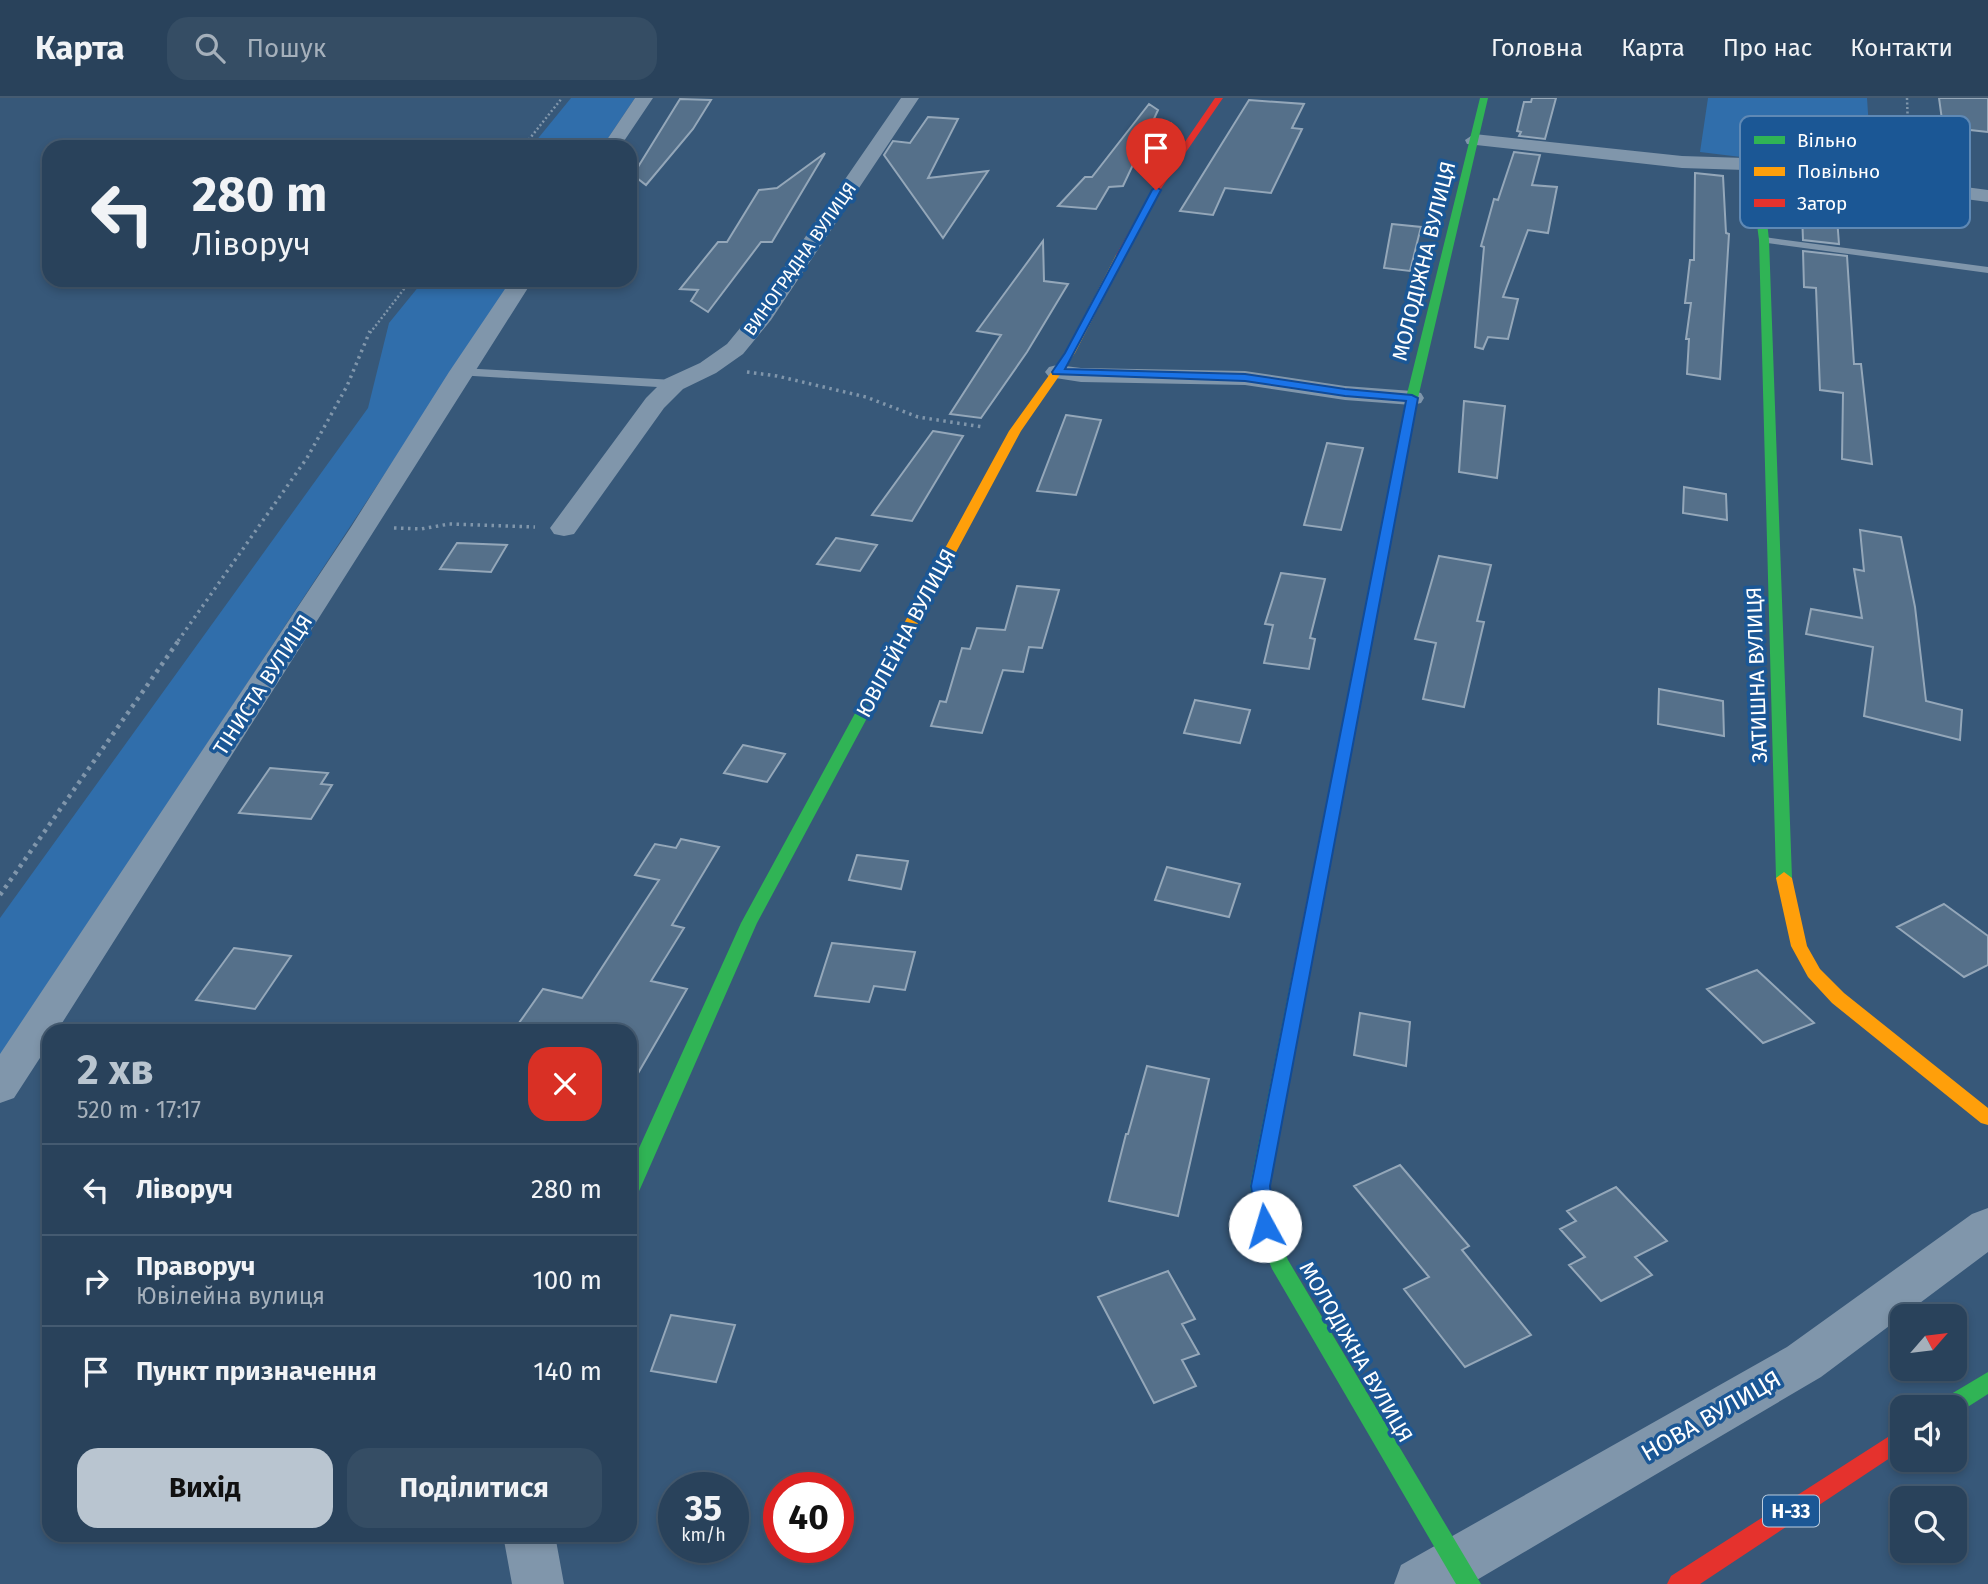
<!DOCTYPE html>
<html lang="uk">
<meta charset="utf-8">
<style>
:root{--surface:#29425b;--page:#354d64;--text:#f1f3f6;--muted:#a5b0bb;--line:#455b71;--accent:#b9c5d0}
body{margin:0;font-family:"Fira Sans",sans-serif;background:var(--page);color:var(--text);height:100vh;display:flex;flex-direction:column;font-size:26px;white-space:nowrap}
*{box-sizing:border-box;margin:0}
p{font-size:23px;color:var(--muted)}
.icon{flex:none;width:38px;height:38px;fill:none;stroke:currentColor;stroke-width:2;stroke-linecap:round;stroke-linejoin:round}
.map{position:relative;flex:1;overflow:hidden}
.side{position:absolute;left:42px;top:926px;width:595px;height:518px;display:flex;flex-direction:column;background:var(--surface);border-radius:21px;box-shadow:0 4px 10px #0003,0 0 0 2px var(--line)}
.side>*{flex:none}
.guide{position:absolute;left:42px;top:42px;width:595px;height:147px;border-radius:21px;box-shadow:0 4px 10px #0003,0 0 0 2px var(--line);background:#29425b;color:var(--text);overflow:hidden}
.needle{width:46px;rotate:62deg}
.buttons{position:absolute;left:1890px;top:1206px;display:grid;gap:14px}
.buttons a{display:grid;place-items:center;width:77px;height:77px;border-radius:14px;background:var(--surface);box-shadow:0 4px 10px #0003,0 0 0 2px var(--line);font-size:35px}
.speed{position:absolute;left:658px;top:1374px;display:flex;gap:14px;font-size:35px;font-weight:700;text-align:center}
.speed>*{display:grid;place-content:center;width:91px;height:91px;border-radius:50%;background:var(--surface);box-shadow:0 4px 10px #0003,0 0 0 2px var(--line);line-height:1}
.speed small{font-size:18px;font-weight:400}
.speed .limit{border:10px solid #d22;background:#fff;color:#111}
.pin{position:absolute;display:grid;place-items:center;width:60px;height:60px;color:#fff;margin:-72px -30px;border-radius:50% 50% 50% 0;rotate:-45deg;box-shadow:0 0 7px #0007}
.pin .icon{rotate:45deg}
.me{position:absolute;width:77px;margin:-38px;rotate:354deg;stroke-linejoin:round;filter:drop-shadow(0 0 5px #0008)}
.turn{display:flex;align-items:center;gap:24px;height:147px;padding:0 35px;font-size:32px}
.turn .icon{width:91px;height:91px;stroke-width:2.5}
.turn b{display:block;font-size:49px;line-height:60px}
.round{display:grid;place-items:center;flex:none;width:74px;height:74px;border-radius:21px;background:var(--page)}
.head{display:flex;align-items:center;justify-content:space-between;height:119px;padding:0 35px}
h1{font-size:42px;font-weight:700;line-height:52px;color:var(--accent)}
.cta{display:flex;gap:14px;margin-top:auto;padding:14px 35px}
.cta a{flex:1;height:80px;border-radius:21px;background:var(--accent);color:#111;font-size:28px;font-weight:700;line-height:80px;text-align:center}
.cta a+a{background:var(--page);color:var(--text)}
ul{padding:0;list-style:none}
li{display:flex;align-items:center;gap:21px;height:91px;padding:0 35px;border-top:2px solid var(--line)}
li div{flex:1}
li b{display:block;font-size:26px}
li em{font-style:normal}
header{display:flex;align-items:center;gap:42px;box-sizing:border-box;height:98px;padding:0 35px;background:var(--surface);border-bottom:2px solid var(--line)}
header strong{font-size:33px}
nav{display:flex;gap:38px;margin-inline-start:auto;font-size:24px}
.search{width:490px;height:63px;background:var(--page);display:flex;align-items:center;gap:18px;box-sizing:border-box;padding:0 24px;border-radius:21px;color:var(--muted);font-size:26px}
.map>svg:first-child{display:block}
</style>
<header>
<strong>Карта</strong>
<div class="search"><svg class="icon" aria-label="search" viewBox="0 0 24 24"><circle cx="10" cy="10" r="6"/><path d="M15 15l6 6"/></svg>Пошук</div>
<nav><a>Головна</a><a>Карта</a><a>Про нас</a><a>Контакти</a></nav>
</header>
<div class="map">
<svg width="1988" height="1486" viewBox="0 0 1988 1486">
<rect width="100%" height="100%" fill="#375879"/>
<path fill="#306eab" d="M571,0H635L602,49H531Z
M1708,0H1867L1872,75L1700,54Z
M424,182H512L0,962V820L368,310L389,225Z"/>
<path fill="#55708a" stroke="#94a7b9" stroke-width="2" d="M1532,0H1556L1545,41L1519,38L1521,34L1517,33L1524,4H1531Z
M1939,0H1988V34L1943,29Z
M680,1L711,2L693,31L646,87L633,77Z
M1249,2L1304,6L1292,30L1302,31L1271,95L1225,90L1213,117L1180,113Z
M1149,6L1158,12L1153,23L1170,25L1145,59L1137,58L1123,88L1109,89L1096,111L1058,108L1085,79H1092Z
M928,19L958,21L928,80L988,73L943,140L884,57L893,43L910,45Z
M1514,54L1540,57L1532,87L1557,89L1548,135L1528,132L1503,199L1518,201L1508,241L1488,239L1483,251L1475,249L1484,149L1481,148L1494,101L1498,102Z
M825,55L772,144H761L708,214L691,203L698,192L680,191L718,144H727L759,92L777,90Z
M1695,75L1723,78L1726,135L1729,136L1720,281L1687,276L1689,241H1686L1691,205H1685L1690,162H1694Z
M1807,91L1835,94L1839,146L1803,142L1802,116L1810,117Z
M1392,126L1421,129L1410,173L1384,170Z
M1043,143L1044,183L1068,186L1027,254L981,320L950,316L1001,237L977,233Z
M1803,153L1847,158L1854,266H1861L1872,366L1842,361L1843,295L1820,292L1816,190L1804,189Z
M1464,303L1505,308L1497,380L1459,374Z
M1066,317L1101,322L1076,397L1037,393Z
M933,333L963,338L912,423L872,417Z
M1327,345L1363,350L1341,432L1304,427Z
M1684,389L1726,396L1727,422L1683,415Z
M1860,432L1901,439L1915,509L1926,603L1962,612L1960,642L1864,618L1873,549L1806,536L1811,511L1862,520L1854,471L1864,473Z
M836,440L877,447L860,473L817,466Z
M457,445L507,447L491,474L440,471Z
M1439,458L1491,467L1477,523L1484,524L1464,609L1423,601L1436,545L1415,541Z
M1281,475L1325,481L1310,540L1315,541L1309,571L1264,565L1273,527L1265,526Z
M1017,488L1059,492L1042,550L1029,549L1023,574L1003,572L982,635L931,628L940,603L946,604L962,550L970,551L977,530L1005,532Z
M1659,591L1723,603L1724,638L1658,626Z
M1195,602L1250,612L1240,645L1184,635Z
M743,647L785,656L767,684L724,675Z
M270,670L328,675L321,686L332,687L311,721L239,715Z
M681,741L719,749L672,827L684,830L651,883L687,891L630,989V933H551L519,925L543,891L582,900L659,782L635,777L655,746L676,750Z
M857,757L908,763L901,791L849,782Z
M1167,769L1240,786L1229,819L1155,802Z
M1944,806L1988,838V867L1964,879L1897,829Z
M832,845L915,854L905,892L874,888L869,904L815,898Z
M234,850L291,858L255,911L196,902Z
M1757,872L1814,925L1763,945L1707,891Z
M1360,915L1410,924L1406,968L1354,957Z
M1147,968L1209,981L1178,1118L1109,1103L1126,1036H1128Z
M1400,1067L1469,1148L1462,1152L1531,1237L1465,1269L1404,1191L1429,1179L1354,1088Z
M1616,1089L1667,1143L1635,1159L1652,1177L1601,1203L1569,1167L1585,1159L1560,1131L1576,1123L1567,1113Z
M1168,1173L1195,1221L1182,1226L1199,1256L1182,1262L1196,1288L1154,1305L1098,1199Z
M671,1217L735,1227L716,1284L651,1273Z"/>
<g fill="none" stroke-linecap="round" stroke-linejoin="round">
<path stroke="#8096ab" stroke-width="2.5" stroke-dasharray="2 2.5" stroke-linecap="butt" d="M1907,0L1908,30
M523,49L562,0
M370,235L411,182"/>
<path stroke="#8096ab" stroke-width="3.5" stroke-dasharray="2.5 4.5" stroke-linecap="butt" d="M747,274L777,278L866,299L918,319L983,329
M394,430L421,431L449,426L535,429
M178,543L307,360L347,288L370,233"/>
<path stroke="#8096ab" stroke-width="4.5" stroke-dasharray="3.5 5" stroke-linecap="butt" d="M0,797L179,542"/>
<path fill="#8096ab" fill-rule="evenodd" d="M1764,139L1988,169V175L1760,144L1759,142Z
M461,270L674,282L680,286L674,290L457,277L455,274Z"/>
<path fill="#8096ab" fill-rule="evenodd" d="M635,0H653L620,49H602Z
M901,0H919L771,222L743,256L716,275L683,291L664,310L574,436L564,438L554,436L550,430L646,300L665,281L700,265L727,246L755,212Z
M1474,36L1682,58L1745,60L1988,92V104L1745,72L1682,70L1467,46L1465,42Z
M511,182H533L57,933H49V946L14,1000L0,1005V956L351,429L449,274Z
M1057,267L1081,270L1245,273L1345,288L1412,293L1421,295L1424,300L1421,305L1412,307L1345,302L1245,287L1081,284L1049,279L1045,274L1049,269Z
M1988,1110V1154L1821,1279L1470,1486H1394L1401,1467L1787,1249L1972,1116Z
M503,1437H555L564,1486H512Z"/>
<path fill="#30b455" fill-rule="evenodd" d="M1480,0H1488L1418,300L1399,401L1393,405L1387,401L1406,300Z
M1800,72L1803,73V77L1787,80L1770,90L1765,105L1769,142L1792,780L1784,786L1776,780L1759,142C1753,98 1753,83 1800,72Z
M903,536L910,540L757,825L640,1091L637,1097L630,1099V1070L741,825L896,540Z
M1301,871L1307,873L1310,877L1270,1088L1275,1128L1288,1162L1481,1486H1456L1272,1171L1255,1128L1250,1088L1292,877L1295,873Z
M1988,1274V1296L1955,1317V1309H1938L1941,1302Z"/>
<path fill="#ff9f0a" fill-rule="evenodd" d="M1121,154L1126,157L1075,255L1021,333L910,540L903,544L898,543L896,540L1009,333L1065,255L1116,157Z
M1784,774L1792,780L1807,848L1820,871L1844,895L1988,1010V1027L1981,1025L1832,905L1808,879L1791,848L1776,780Z"/>
<path fill="#e5322d" fill-rule="evenodd" d="M1215,0H1223L1160,92L1126,157L1118,159L1116,157L1152,92Z
M1393,397L1399,401L1310,877L1307,881H1295L1292,877L1387,401Z
M1902,1330V1352L1700,1486H1667L1671,1478Z"/>
</g>
<path fill="#1a73e8" stroke="#114b97" stroke-width="2" d="M1156,89L1161,92L1065,271L1245,276L1345,291L1412,297L1418,300L1270,1088L1275,1128L1272,1134L1265,1136L1257,1134L1251,1088L1406,303L1345,298L1245,283L1053,276L1052,274L1065,255L1152,92Z"/>
<g text-anchor="middle" stroke-width="7" stroke-linejoin="round" paint-order="stroke">
<g font-size="18" fill="#fff" stroke="#1b5795">
<text transform="translate(800 161) rotate(-55)" y="6">ВИНОГРАДНА ВУЛИЦЯ</text>
</g>
<rect fill="#1b5795" stroke="#bbcddf" stroke-width="2" x="1763" y="1397.5" width="56" height="31" rx="5"/>
<g font-size="19" font-weight="bold" fill="#fff">
<text x="1791" y="1420">Н-33</text>
</g>
<g font-size="21" fill="#fff" stroke="#1b5795">
<text transform="translate(1424 163) rotate(-76)" y="7">МОЛОДІЖНА ВУЛИЦЯ</text>
<text transform="translate(906 535) rotate(-62)" y="7">ЮВІЛЕЙНА ВУЛИЦЯ</text>
<text transform="translate(1757 577) rotate(-92)" y="7">ЗАТИШНА ВУЛИЦЯ</text>
<text transform="translate(263 587) rotate(-57)" y="7">ТІНИСТА ВУЛИЦЯ</text>
<text transform="translate(1356 1254) rotate(60)" y="7">МОЛОДІЖНА ВУЛИЦЯ</text>
</g>
<g font-size="24" fill="#fff" stroke="#1b5795">
<text transform="translate(1711 1318) rotate(-30)" y="8">НОВА ВУЛИЦЯ</text>
</g>
</g>
<rect x="1740" y="18" width="230" height="112" rx="10" fill="#1b5795" stroke="#5f89b5" stroke-width="2"/>
<rect x="1754" y="38" width="31" height="8" fill="#30b455"/>
<rect x="1754" y="69" width="31" height="9" fill="#ff9f0a"/>
<rect x="1754" y="101" width="31" height="8" fill="#e5322d"/>
<g font-size="19" fill="#fff">
<text x="1797" y="49">Вільно</text>
<text x="1797" y="80">Повільно</text>
<text x="1797" y="112">Затор</text>
</g>
</svg>
<div class="buttons">
<a><svg class="needle" viewBox="-14 -14 28 28"><path d="M0-13l5 13h-10z" fill="#e53935"/><path d="M0 13l5-13h-10z" fill="#a5b0bb"/></svg></a>
<a><svg class="icon" aria-label="sound" viewBox="0 0 24 24"><path d="M4 9h4l5-4v14l-5-4H4zM17 9q2 3 0 6"/></svg></a>
<a><svg class="icon" aria-label="search" viewBox="0 0 24 24"><circle cx="10" cy="10" r="6"/><path d="M15 15l6 6"/></svg></a>
</div>
<div class="speed"><div>35<small>km/h</small></div><div class="limit">40</div></div>
<div class="pin" style="left:1156px;top:92px;background:#d93025"><svg class="icon" aria-label="arrive" viewBox="0 0 24 24"><path d="M6 21V4h12l-3 4 3 4H6"/></svg></div>
<svg class="me" style="left:1265px;top:1128px" viewBox="-20 -20 40 40"><circle r="19" fill="#fff"/><path d="M0-13L10 11 0 6-10 11z" fill="#1a73e8"/></svg>
<div class="guide">
<div class="turn"><svg class="icon" aria-label="left" viewBox="0 0 24 24"><path d="M17 20v-9H6M10 6l-5 5 5 5"/></svg><div><b>280 m</b>Ліворуч</div></div>
</div>
<section class="side">
<div class="head"><div><h1>2 хв</h1><p>520 m · 17:17</p></div><a class="round" style="background:#d93025;color:#fff"><svg class="icon" aria-label="close" viewBox="0 0 24 24"><path d="M6 6l12 12M18 6L6 18"/></svg></a></div>
<ul>
<li><svg class="icon" aria-label="left" viewBox="0 0 24 24"><path d="M17 20v-9H6M10 6l-5 5 5 5"/></svg><div><b>Ліворуч</b></div><em>280 m</em></li>
<li><svg class="icon" aria-label="right" viewBox="0 0 24 24"><path d="M7 20v-9h11M14 6l5 5-5 5"/></svg><div><b>Праворуч</b><p>Ювілейна вулиця</p></div><em>100 m</em></li>
<li><svg class="icon" aria-label="arrive" viewBox="0 0 24 24"><path d="M6 21V4h12l-3 4 3 4H6"/></svg><div><b>Пункт призначення</b></div><em>140 m</em></li>
</ul>
<div class="cta"><a>Вихід</a><a>Поділитися</a></div>
</section>
</div>
